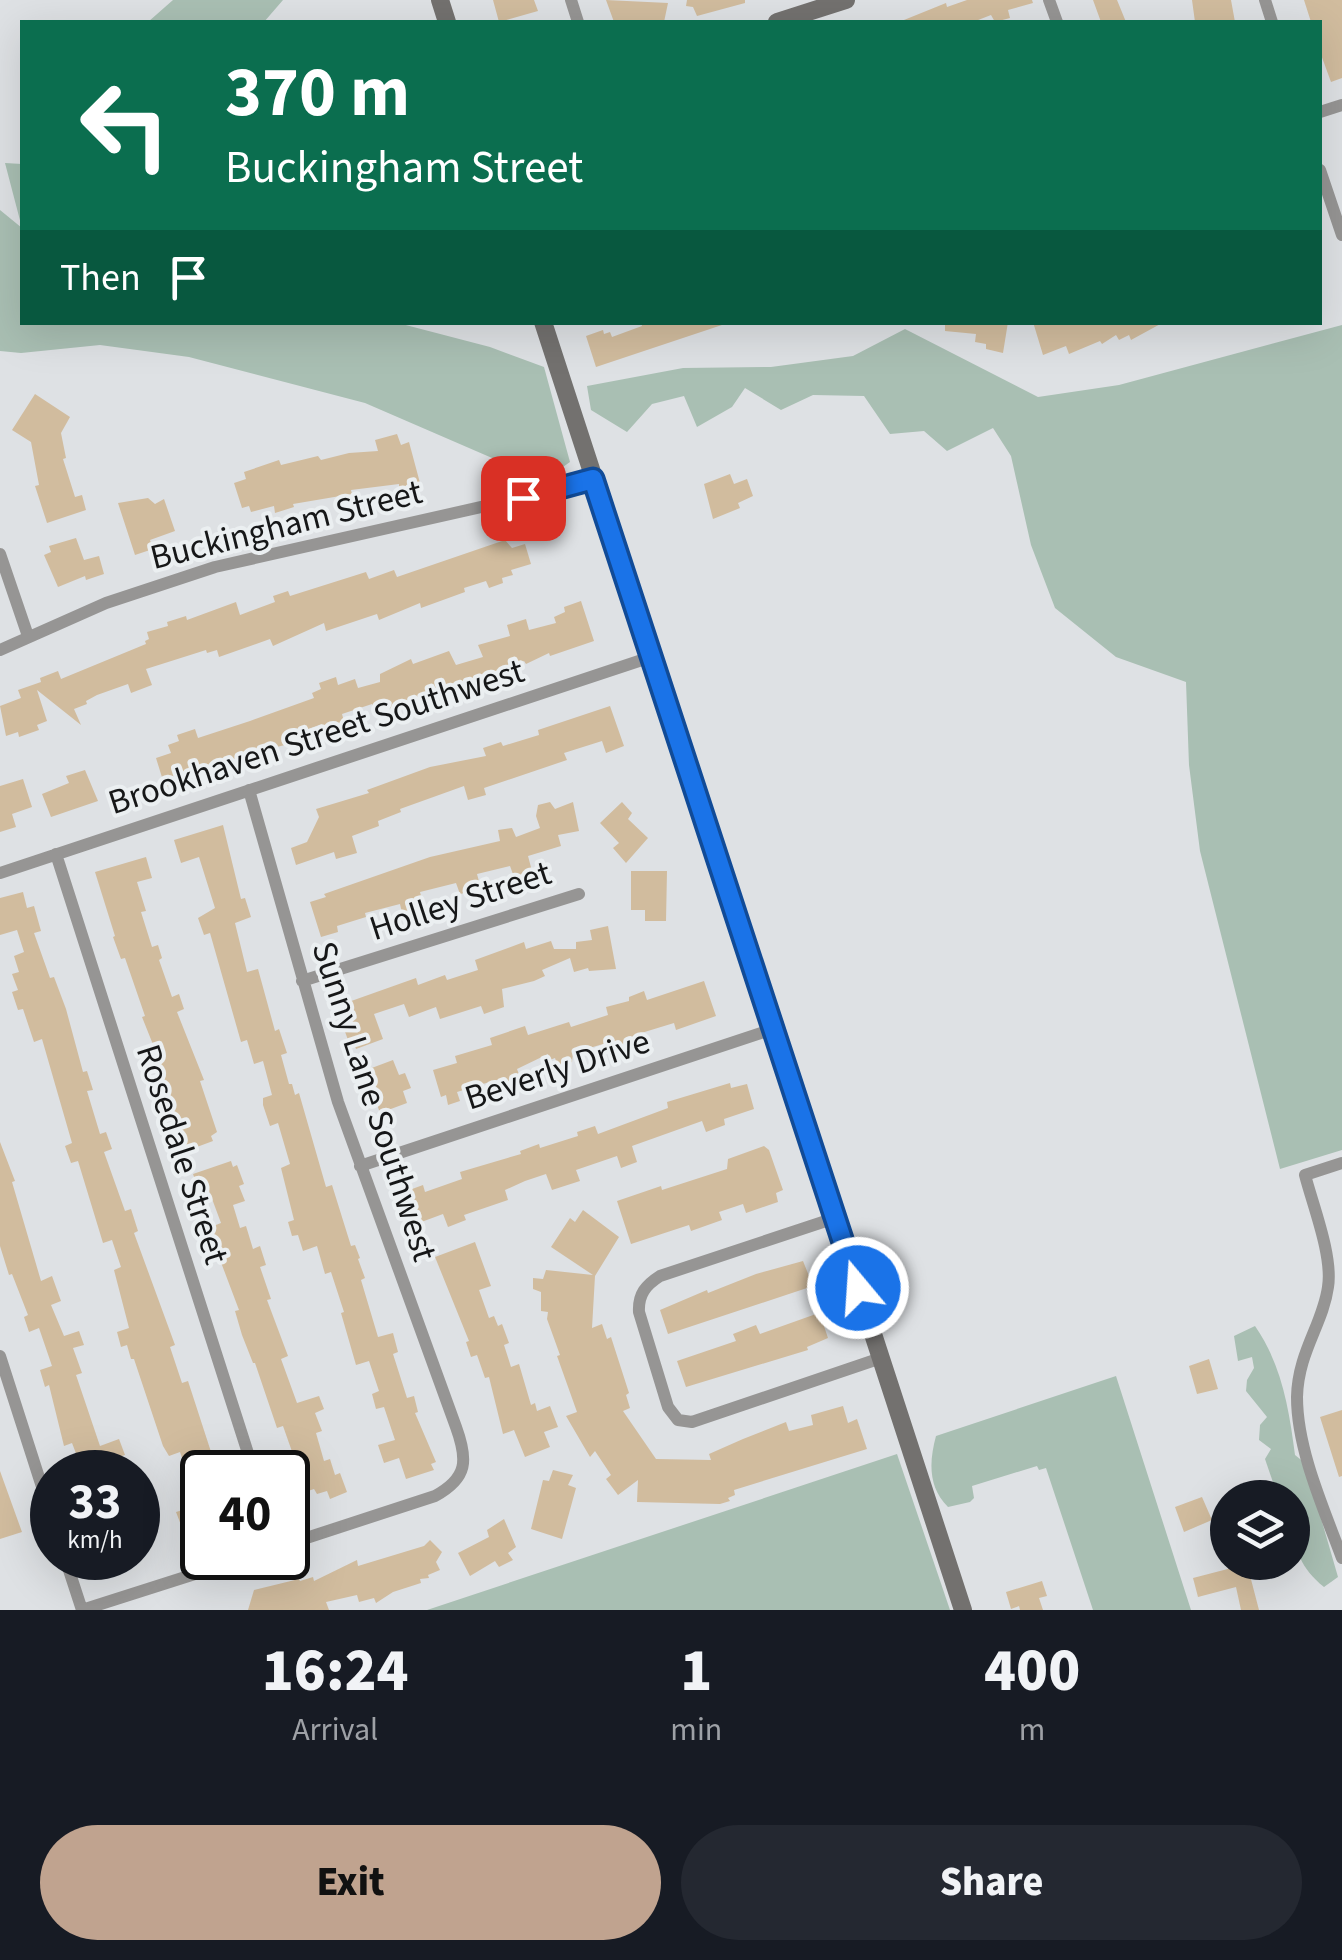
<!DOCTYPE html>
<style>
:root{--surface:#171b24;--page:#242831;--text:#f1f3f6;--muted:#9ea1a6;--accent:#c0a38f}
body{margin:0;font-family:"Source Sans 3",sans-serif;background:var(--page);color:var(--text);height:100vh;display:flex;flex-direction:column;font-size:38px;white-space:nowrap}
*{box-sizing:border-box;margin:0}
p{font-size:32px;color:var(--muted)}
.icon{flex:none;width:55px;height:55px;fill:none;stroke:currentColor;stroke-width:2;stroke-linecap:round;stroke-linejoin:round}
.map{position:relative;height:1610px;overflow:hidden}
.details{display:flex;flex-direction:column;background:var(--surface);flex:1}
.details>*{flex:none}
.banner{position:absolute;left:20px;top:20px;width:1302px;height:305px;border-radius:0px;box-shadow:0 10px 40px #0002;background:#0b6e4f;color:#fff;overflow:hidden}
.controls{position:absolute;left:1210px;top:1480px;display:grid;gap:20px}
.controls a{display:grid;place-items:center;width:100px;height:100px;border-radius:50%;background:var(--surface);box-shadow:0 10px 40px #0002;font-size:50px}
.speed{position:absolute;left:30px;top:1450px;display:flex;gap:20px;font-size:50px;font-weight:700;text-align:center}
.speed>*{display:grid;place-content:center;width:130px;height:130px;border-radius:50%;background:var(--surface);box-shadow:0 10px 40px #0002;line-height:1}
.speed small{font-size:25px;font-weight:400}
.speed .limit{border:5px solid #111;border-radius:15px;background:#fff;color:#111}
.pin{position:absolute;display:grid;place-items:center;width:85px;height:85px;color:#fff;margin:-42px;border-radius:20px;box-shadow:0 5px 15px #0006}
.me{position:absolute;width:110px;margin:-55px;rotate:342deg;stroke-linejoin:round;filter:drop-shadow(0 0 8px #0008)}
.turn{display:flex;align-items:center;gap:35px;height:210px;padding:0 40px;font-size:45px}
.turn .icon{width:130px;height:130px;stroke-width:2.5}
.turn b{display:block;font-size:70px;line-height:85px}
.then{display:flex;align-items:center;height:95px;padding:0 40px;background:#0003;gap:20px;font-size:38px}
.eta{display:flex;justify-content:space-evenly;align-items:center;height:170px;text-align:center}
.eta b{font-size:60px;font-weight:800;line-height:70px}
.button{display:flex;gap:20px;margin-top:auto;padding:20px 40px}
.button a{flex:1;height:115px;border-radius:60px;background:var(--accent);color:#111;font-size:40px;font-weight:800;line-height:115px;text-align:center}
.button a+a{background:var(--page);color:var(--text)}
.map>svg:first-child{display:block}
</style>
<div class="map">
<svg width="1342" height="1610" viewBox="0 0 1342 1610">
<rect width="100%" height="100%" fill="#dee1e4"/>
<path fill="#a9bfb3" d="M173,0H283L264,22H148Z
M5,163L22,164V322L398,323L490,347L544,367L570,462L550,476L529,474L365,403L189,357L100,345L21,353L0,351V210L22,228Z
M1342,325V1150L1280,1169L1200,851L1189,765L1186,682L1116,657L1055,608L1031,545L1011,456L993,428L947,451L924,431L890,434L864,396L813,395L781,410L745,388L732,407L697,427L684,396L652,404L627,432L591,410L587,386L683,368L771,367L853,356L905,329L1038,397L1119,385Z
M1255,1326C1282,1365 1289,1409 1295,1455L1305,1463L1338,1577L1324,1587C1293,1562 1293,1538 1292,1498L1278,1497L1265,1459L1271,1449L1259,1440L1260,1425L1267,1417L1246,1391L1247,1380L1254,1368L1252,1357L1238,1361L1234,1336Z
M1116,1376L1191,1610H1093L1046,1468L1039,1470L1037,1466L972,1486L974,1498L970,1502L948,1507C928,1487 929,1462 936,1436Z
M897,1454L950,1610H427Z"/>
<path fill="#d1bc9e" d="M493,0H534L538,11L499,22Z
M606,0L668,3L664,22H614Z
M687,0H745V3L697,16L693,7L686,6Z
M967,0H1032L1033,3L1008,10L1010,18L995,22L991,15L973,22H899L946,3L947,7Z
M1093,0H1117L1126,22H1101Z
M1192,0H1231L1235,22H1195Z
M1304,0H1342V78L1331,82L1320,52V22H1311Z
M641,322H721L722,325L596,367L586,336L603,330L604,334L610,332L612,337L642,326Z
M945,322H1008L1003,353L986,349V344L975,342L976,334L945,331Z
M1033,322H1164L1131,340L1129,335L1119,340L1116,335L1102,344L1100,341L1069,354L1066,346L1043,355Z
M35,394L70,417L61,433L66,458L63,459L75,497L82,495L86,510L47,523L35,486L39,485L31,442L12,430Z
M397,434L401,445L409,442L420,483L399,489V484L351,490L352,494L293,504L294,507L275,513L274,506L251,512L249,506L242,508L234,483L246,479L244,472L279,460L281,465L318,456L321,460L349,453L378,451L375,440Z
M730,474L734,484L747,479L753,496L738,503L740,508L713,519L704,484Z
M148,498L155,504L164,499L175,531L150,540L153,549L135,555L118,503Z
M76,538L84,560L99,556L104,574L86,580L85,576L58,587L44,555L51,552L49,546Z
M505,540L512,548L525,544L531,564L511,570L513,575L502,578L503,583L489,588L486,581L464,588L465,592L421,608L420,603L379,620L377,614L326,631L324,623L273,646L270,639L219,657L217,650L207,653L206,650L146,669L152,685L131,693L128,684L97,695L86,701L87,704L74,709L81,725L37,690L47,721L37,725L39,730L19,737L18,732L6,736L0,706L21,698L18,690L41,682L40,678L58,671L61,679L146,644L145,641L149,639L147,632L168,626L167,622L186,616L187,620L236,602L240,615L275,602L273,596L288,591L290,596L366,572L369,579L394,570L397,577Z
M581,601L594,641L550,656L549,653L526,664L524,661L374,714L372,704L342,714L345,725L325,732L322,724L286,737L289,744L236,757L237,762L220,769L218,764L180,777L182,782L165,787L156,758L171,753L168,745L179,741L177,735L195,729L198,738L250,721L314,698L312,693L321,689L319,683L336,677L338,685L355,679L358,688L380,682V674L411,659L413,664L449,651L456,665L483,657L478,645L510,636L507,625L526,619L529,630L556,623L554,617L565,612L564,607Z
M610,706L624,746L606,753L602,741L564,753L567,760L484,788L486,795L468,800L464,786L400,809L401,812L378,821L379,826L352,836L357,853L336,859L334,852L296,865L291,848L307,842L319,817L316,809L369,793L367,790L430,767L486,756L483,748L501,742L503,746L539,735L538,730Z
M85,770L98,801L51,817L42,794L69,783L66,776Z
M23,779L32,807L12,814L16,827L0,832V786Z
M550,802L555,809L573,802L579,831L558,835L561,846L528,856L532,871L514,877L510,866L477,874L481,889L460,894L456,883L420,892L424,906L402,913L400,904L365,913L366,917L337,926L338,932L321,937L310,902L326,897L324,894L430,857L500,841L498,830L512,828L516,837L540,828L536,816L538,805Z
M622,802L632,813L628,819L648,838L626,863L613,848L619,843L600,823Z
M223,825L241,899L245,898L251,917L235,923L247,972L258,969L275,1031L279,1029L287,1053L281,1055L289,1084H292L295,1095L299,1093L326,1187L332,1185L351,1246L355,1245L360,1258L358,1259L365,1278L361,1280L378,1337L393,1333L398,1352L393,1354L407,1398L414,1396L418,1412L415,1413L436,1462L431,1464L434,1470L406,1479L399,1458L384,1463L378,1445L395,1440L384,1407L376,1409L372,1394L379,1391L369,1361L356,1365L341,1313L344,1312L331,1272L325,1274L317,1246L303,1251L298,1235L292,1236L288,1222L294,1220L281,1168L290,1164L278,1123L270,1126L263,1105V1098L272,1095L263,1061L254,1064L247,1040L241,1042L210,933L204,935L198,918L215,908L199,857L181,863L174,840Z
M146,857L152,878L137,882L146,911L141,912L152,947L158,945L162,958L159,960L172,997L179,994L184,1009L177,1012L204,1080L200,1081L217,1132L211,1136L213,1141L186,1151L158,1074L164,1072L142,1017L145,1016L125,958L121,959L113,937L115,936L95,872Z
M631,871H667L666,921H645V910H631Z
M23,892L27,908L34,906L41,931L34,933L50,978L54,977L66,1009L83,1072L87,1071L93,1090L87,1091L100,1134L106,1132L112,1149L104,1152L125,1211L131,1209L138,1231L134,1233L175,1345L170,1347L182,1383L188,1381L213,1458L185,1467L180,1452L169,1456L163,1446L134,1359H131L127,1345L121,1347L117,1332L129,1328L114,1270L121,1267L112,1240L103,1243L78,1161L71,1163L65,1146L72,1143L42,1039L34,1042L23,1009L18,1010L12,992L18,990L12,974L19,972L14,956L24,952L17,930L0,935V898Z
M608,926L616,969L589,971L588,968L574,972L570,958L542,970L545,976L534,981L502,989L504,1007L484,1014L481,1006L440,1019L436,1007L409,1017L404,1004L374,1014L383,1039L356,1049L352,1039L348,1040L339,1015L344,1013L340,1005L416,978L418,985L445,975L447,980L478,970L475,960L524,942L526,949L551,941L554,949H576V942L592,940L590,930Z
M704,981L716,1016L676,1030L674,1023L638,1034L639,1040L616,1049L613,1041L573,1053L572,1062L558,1067L555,1058L550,1060L548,1054L517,1069L521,1080L499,1087L496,1080L457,1092L460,1101L448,1105L446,1095L441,1097L433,1070L457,1063L455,1056L492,1045L490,1038L525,1026L528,1035L569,1022L571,1027L608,1015L606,1007L629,1001V997L644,991L647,1000Z
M393,1060L399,1075L405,1073L411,1088L403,1091L407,1103L380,1113L374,1096L379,1094L369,1069Z
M730,1083L731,1088L747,1084L754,1109L724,1119L725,1125L706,1132L702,1121L632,1146L637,1162L621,1168L617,1156L576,1170L580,1181L552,1190L546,1174L525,1181L505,1190L508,1200L464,1215L466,1220L448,1227L443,1214L416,1224L404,1192L423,1185L425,1192L462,1179L460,1172L521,1154L520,1151L539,1144L540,1148L578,1136L577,1132L595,1126L598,1134L668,1108L667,1102Z
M0,1142L15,1181L12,1182L41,1281L52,1276L61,1301L51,1305L64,1336L79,1331L84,1345L73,1348L82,1373L76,1375L100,1446L119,1439L125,1455L109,1460L114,1472H86L85,1468L82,1469L72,1443L64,1446L49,1385L45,1387L40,1370L52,1366L39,1328L29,1332L24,1317L28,1315L12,1274L9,1275L0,1246Z
M764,1146L769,1150L783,1190L776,1193L778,1202L746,1213L743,1204L719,1212L722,1220L691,1231L689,1225L631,1244L617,1201L661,1186L662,1190L727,1169L728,1159Z
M231,1161L233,1167L237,1165L244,1184L239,1186L245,1201L233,1205L240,1228L246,1226L253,1249L260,1246L266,1265L260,1267L271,1299L267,1300L288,1356L281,1359L297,1403L319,1396L324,1409L315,1413L322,1431L316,1433L324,1461L330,1459L335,1475L340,1473L347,1492L330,1499L327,1491L317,1494L314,1489L296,1495L286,1464L295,1460L283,1426L277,1428L255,1363H253L242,1335L235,1311L239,1310L208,1228L221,1223L208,1188L199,1191L193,1174Z
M583,1210L619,1237L595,1276L592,1328L602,1324L607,1339L611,1337L629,1393L626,1395L630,1408L623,1411L656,1459L711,1460L709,1454L743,1439L786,1422L789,1431L813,1425L811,1415L843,1406L848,1423L857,1419L867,1449L734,1490L735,1495L728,1498L730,1501L720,1504L637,1502L638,1480L618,1495L606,1479L611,1475L595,1451L590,1457L566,1416L577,1412L557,1356L560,1355L547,1319L548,1312L541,1311V1292L533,1289V1278L543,1279L546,1270L593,1275L551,1247L570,1218L575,1222Z
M475,1242L491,1286L479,1290L489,1318L494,1316L498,1326L502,1324L509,1343L504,1345L511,1367L519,1364L531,1405L535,1403L537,1411L550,1406L558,1427L544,1432L550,1447L525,1457L514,1430L503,1434L489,1377L485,1378L477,1355L471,1357L466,1342L469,1341L435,1257Z
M803,1261L813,1286L668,1334L660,1310L707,1290L708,1293L756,1274Z
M816,1314H820L828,1338L807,1347L808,1350L686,1387L677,1361L736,1341L733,1334L756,1325L760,1334Z
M1209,1359L1218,1389L1197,1394L1189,1366Z
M1342,1410V1476L1339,1477L1320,1417Z
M553,1470L573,1475L568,1485L576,1488L562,1539L531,1529L543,1480L549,1481Z
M0,1471L22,1532L0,1539Z
M202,1488V1554L190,1524L181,1525L176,1512L186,1509L182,1495Z
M1202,1497L1212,1520L1184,1532L1175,1507Z
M504,1519L516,1547L508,1553L513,1560L499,1567L495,1561L470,1576L458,1553L489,1537L487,1530Z
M430,1540L442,1552L436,1562L440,1570L428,1575L429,1578L420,1579L421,1583L393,1592L376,1603L374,1598L359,1602L357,1595L326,1602L329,1610H248L254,1590L299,1579L300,1581L313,1577L314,1581L357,1560L358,1566L424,1546Z
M1247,1564L1259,1610H1241L1236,1587L1198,1597L1193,1578Z
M1042,1581L1047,1596L1039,1598L1043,1610H1020L1019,1606L1011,1609L1006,1592Z"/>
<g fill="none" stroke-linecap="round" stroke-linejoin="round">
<path stroke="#969594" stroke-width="12" d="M571,0L578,22
M1049,0L1057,22
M1265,0L1272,22
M1320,112L1342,105
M1320,170L1342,235
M0,554L28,636
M0,650L106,603L215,567L561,489L593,479
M249,790L338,1102L456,1427C468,1460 468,1478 435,1496L288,1544
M56,854L254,1472
M0,873L651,657
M302,981L579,894
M1342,1163L1305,1175C1313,1206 1333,1256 1328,1287C1323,1324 1298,1352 1297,1397C1297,1450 1324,1509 1342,1558
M360,1166L773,1029
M835,1218L660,1276C646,1285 638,1294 639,1312L668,1407L678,1420L692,1422L881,1358
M0,1356L52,1518
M65,1558L82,1610L245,1558"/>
<path stroke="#73716f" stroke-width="18" d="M440,0L447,22
M777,22L846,0
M543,322L963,1610"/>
</g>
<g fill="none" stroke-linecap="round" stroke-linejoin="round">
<defs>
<path id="route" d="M523,498L593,479L858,1288"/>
</defs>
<use href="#route" stroke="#114b97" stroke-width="25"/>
<use href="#route" stroke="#1a73e8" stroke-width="18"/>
</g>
<g text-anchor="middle" stroke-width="8" stroke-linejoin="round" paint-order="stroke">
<g font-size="35" fill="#161718" stroke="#ebeff1">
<text transform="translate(286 524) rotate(-14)" y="12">Buckingham Street</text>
<text transform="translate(316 736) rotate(-18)" y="12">Brookhaven Street Southwest</text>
<text transform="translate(460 900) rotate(-18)" y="12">Holley Street</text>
<text transform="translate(557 1069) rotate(-18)" y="12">Beverly Drive</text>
<text transform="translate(375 1101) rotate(72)" y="12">Sunny Lane Southwest</text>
<text transform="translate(183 1154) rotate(72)" y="12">Rosedale Street</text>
</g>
</g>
</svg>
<div class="controls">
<a><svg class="icon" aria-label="layers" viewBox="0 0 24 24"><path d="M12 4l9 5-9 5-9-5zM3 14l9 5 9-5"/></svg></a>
</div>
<div class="speed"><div>33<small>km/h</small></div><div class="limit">40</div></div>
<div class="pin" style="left:523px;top:498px;background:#d93025"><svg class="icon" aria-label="arrive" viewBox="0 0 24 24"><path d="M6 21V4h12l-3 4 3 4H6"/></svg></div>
<svg class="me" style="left:858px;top:1288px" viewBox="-20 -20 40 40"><circle r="17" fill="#1a73e8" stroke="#fff" stroke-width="3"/><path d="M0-11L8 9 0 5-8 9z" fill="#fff"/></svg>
<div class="banner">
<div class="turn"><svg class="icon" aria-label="left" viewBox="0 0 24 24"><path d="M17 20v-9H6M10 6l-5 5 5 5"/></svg><div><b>370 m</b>Buckingham Street</div></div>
<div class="then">Then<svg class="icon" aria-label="arrive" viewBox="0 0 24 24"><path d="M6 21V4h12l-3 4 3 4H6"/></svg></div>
</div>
</div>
<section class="details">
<div class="eta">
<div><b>16:24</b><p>Arrival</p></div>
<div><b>1</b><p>min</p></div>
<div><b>400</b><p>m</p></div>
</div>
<div class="button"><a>Exit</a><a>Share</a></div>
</section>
